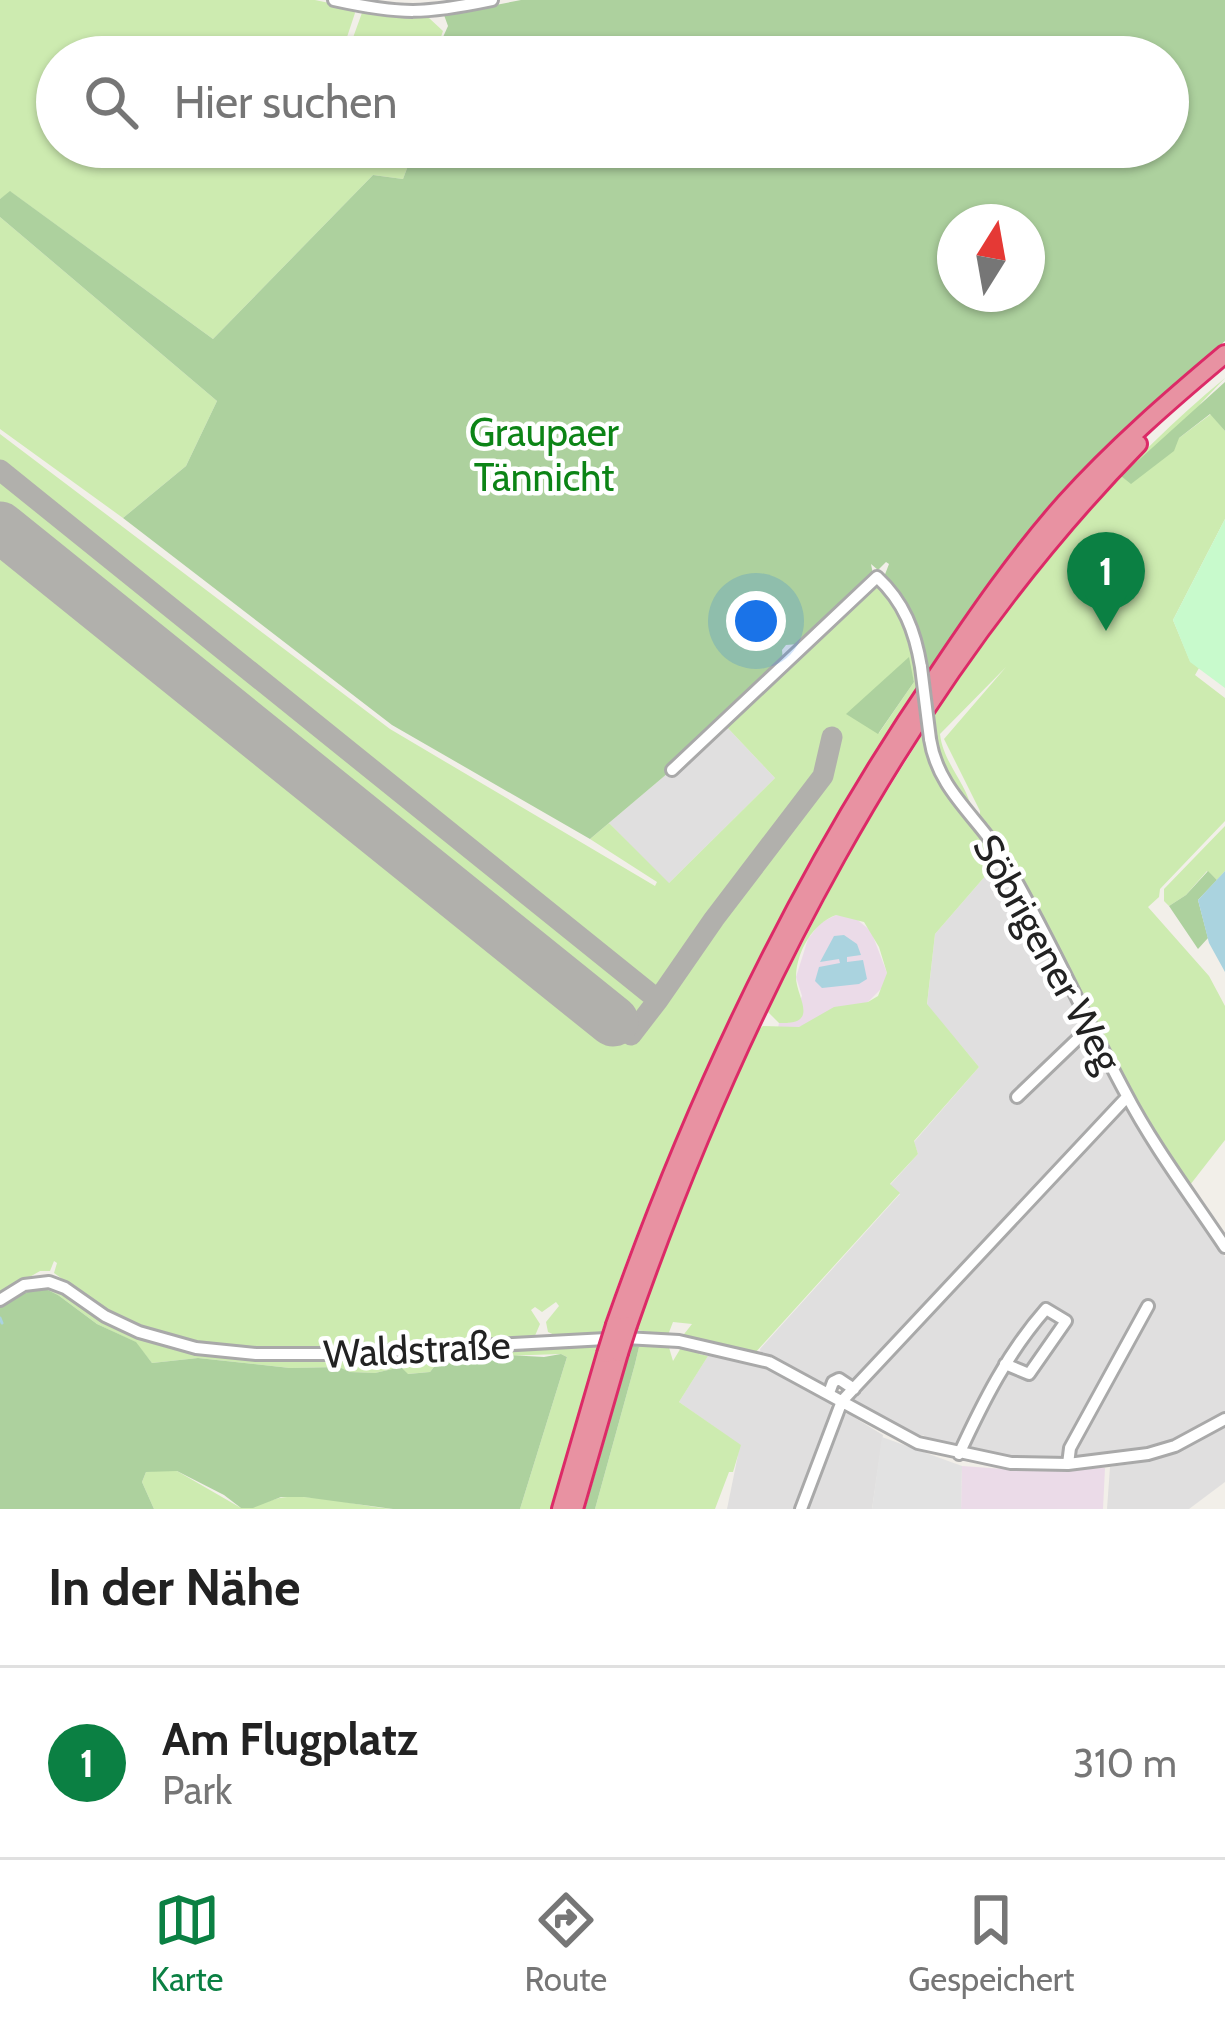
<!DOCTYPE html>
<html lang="de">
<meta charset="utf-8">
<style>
:root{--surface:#fff;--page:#f6f6f6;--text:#222;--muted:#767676;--line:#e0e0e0;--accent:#0b8043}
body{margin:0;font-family:Cabin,sans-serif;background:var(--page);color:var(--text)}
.compass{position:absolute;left:937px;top:204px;width:108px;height:108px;border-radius:50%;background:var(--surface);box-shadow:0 3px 9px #0004;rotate:11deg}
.you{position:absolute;left:756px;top:621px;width:42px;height:42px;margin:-30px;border:9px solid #fff;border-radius:50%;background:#1a73e8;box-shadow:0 0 0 18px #1a73e833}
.badge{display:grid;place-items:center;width:78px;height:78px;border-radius:50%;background:var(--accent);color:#fff;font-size:39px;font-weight:700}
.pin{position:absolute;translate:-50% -99px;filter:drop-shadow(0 3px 6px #0008)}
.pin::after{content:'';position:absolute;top:63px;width:42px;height:36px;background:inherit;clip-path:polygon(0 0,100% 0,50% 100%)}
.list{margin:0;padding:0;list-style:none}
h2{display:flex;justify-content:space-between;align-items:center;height:156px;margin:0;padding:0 48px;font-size:51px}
h2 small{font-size:39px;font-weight:400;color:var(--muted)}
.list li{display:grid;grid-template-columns:78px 1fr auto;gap:36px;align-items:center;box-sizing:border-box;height:192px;padding:0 48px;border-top:3px solid var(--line)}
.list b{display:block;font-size:45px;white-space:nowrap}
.list p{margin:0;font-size:39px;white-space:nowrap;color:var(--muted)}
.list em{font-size:39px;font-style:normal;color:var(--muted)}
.icon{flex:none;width:66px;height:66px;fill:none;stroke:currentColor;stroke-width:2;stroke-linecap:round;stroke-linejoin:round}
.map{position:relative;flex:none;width:1225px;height:1509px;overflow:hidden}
.search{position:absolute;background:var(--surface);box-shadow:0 3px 9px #0004;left:36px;right:36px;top:36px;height:132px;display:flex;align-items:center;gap:30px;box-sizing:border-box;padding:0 42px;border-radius:66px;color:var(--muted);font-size:45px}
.sheet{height:348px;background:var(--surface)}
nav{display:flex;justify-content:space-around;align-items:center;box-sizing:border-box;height:168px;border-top:3px solid var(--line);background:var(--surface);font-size:33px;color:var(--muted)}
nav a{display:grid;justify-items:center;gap:6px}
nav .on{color:var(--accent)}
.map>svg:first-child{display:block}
</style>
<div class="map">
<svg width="1225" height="1509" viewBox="0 0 1225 1509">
<rect width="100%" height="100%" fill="#f2efe9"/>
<path fill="#e0dfdf" d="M724,724L775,778L668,884L609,823L668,773L676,777L675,772Z
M1000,859L1119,1092L1112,1104L1119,1111L1128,1106L1225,1257V1482L1189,1509H1107L1110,1467L1138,1463L1134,1449L1074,1456L1068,1446L1057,1461L994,1457L930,1441L923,1435L918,1438L854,1403L855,1383L844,1376L831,1379L825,1385L761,1355L760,1349L900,1194L890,1185L918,1154L914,1142L979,1067L927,1005L935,934Z
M711,1351L752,1359L802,1383L831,1403L830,1415L841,1419L847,1413L883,1435L872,1509H727L740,1445L679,1402Z"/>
<path fill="#ebdbe8" d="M836,915L854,917L871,931L887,973L885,985L868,1002L799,1027L778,1028L779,1023H789L802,996L796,977L808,939L820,923Z
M962,1466L1034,1471L1105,1468L1103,1509H961Z"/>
<path fill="#cdebb0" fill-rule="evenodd" d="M0,0H315L353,8L355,13L341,55L314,45L308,57H57V147H407L409,163L403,179L373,175L213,339L11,192L0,199Z
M363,10L429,18L443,31L434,57H346Z
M0,217L217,401L186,466L123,518L0,429Z
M1225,378L1201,403L1179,438L1211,414L1225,431V519L1173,620L1190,661L1199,668L1195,675L1225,698V821L1160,889L1159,897L1148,907L1209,976L1225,1006V1140L1190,1185C1162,1145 1087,1043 1088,996L1076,988L1014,871L1016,867L1011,865L988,824L980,820V811L944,739L1006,667L940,734C943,763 967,783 972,811L940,766L931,719C1022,587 1101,481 1225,378Z
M0,434L390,729L655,886L657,882L590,839L609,823L669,883L775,778L724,724L872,583L883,586L910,629L919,687C793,892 676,1107 600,1336L559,1337L548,1332L546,1322L559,1306L556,1302L542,1312L535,1307L531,1310L540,1324L534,1338L370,1348L256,1350L195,1344L118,1319L54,1273L57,1263L54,1261L50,1271H40L0,1294ZM908,659L914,682L879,733L847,714Z
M922,735L928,752L1000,859L935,934L927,1004L979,1067L914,1141L918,1154L890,1184L900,1193L755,1353L681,1338L692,1324L673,1322L668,1335L637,1330L696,1166L756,1032L763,1026L799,1027L834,1007L868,1002L878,996L887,973L879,947L864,922L836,915C813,923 797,951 796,976C795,996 822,1025 779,1023L767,1011L854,844Z
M1225,826V871L1217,880L1207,871L1186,895L1169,906L1164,901V889Z
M40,1286L61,1289L142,1337L167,1345L281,1362L598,1343L553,1509H520L567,1357L561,1354L441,1358L430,1372L407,1374L401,1367L375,1373L349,1372L339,1367L290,1368L198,1358L152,1363L135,1342L97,1324L58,1295Z
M633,1341L668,1344L673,1361L682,1346L699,1349V1354L708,1356L679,1402L741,1445L733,1472H729L715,1509H595L635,1364L639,1347L632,1345Z
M162,1470L177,1471L241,1508C258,1508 270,1498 287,1497C322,1495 358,1506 393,1509H154L142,1482L146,1472Z"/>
<path fill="#add19e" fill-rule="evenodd" d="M521,0H1225V341C1166,391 1108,442 1057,500C1010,554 970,612 929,671L884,577L889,564L886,562L878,570L871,564L873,574L799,644L786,645L782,650L783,661L668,773L590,839L392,725L123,518L186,466L217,401L0,217V199L10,191L213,339L373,175L403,179L409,163L407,147H1168V57H434L448,26L444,15ZM955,222H1027V294H955Z
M1225,382V431L1210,414L1179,438L1174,451L1131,484L1121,476Z
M909,657L914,682L878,734L846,714Z
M1208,871L1217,880L1198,900L1208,938L1198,949L1169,906L1186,895Z
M40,1286L58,1295L97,1324L136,1342L152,1363L198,1358L290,1368L339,1367L350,1372L375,1373L401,1367L408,1374L430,1372L441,1358L490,1354L544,1357L561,1354L567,1357L520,1509H393L304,1497H281L253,1508H241L224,1495L177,1471L146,1472L142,1482L154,1509H0V1305Z
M632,1345L639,1347L635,1364L595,1509H585Z"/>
<path fill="#c8facc" d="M1225,519V688L1190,662L1173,620Z"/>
<path fill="#e2e2e2" d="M882,1437L962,1466L961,1509H872Z"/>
<path fill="#aad3df" d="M1225,871V972L1209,943L1198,900Z
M844,935L857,944L861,955L847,957V962L863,960L867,979L859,984L822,988L815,981L819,967L840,963L839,959L820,962L834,936Z"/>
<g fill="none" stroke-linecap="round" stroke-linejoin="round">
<path stroke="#aad3df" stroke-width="3" d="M0,1318L2,1323"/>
<path stroke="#b1b0ac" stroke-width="21" d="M0,470L658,1000L631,1035L613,1021
M658,1000L714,919L823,776L832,737"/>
<path stroke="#b1b0ac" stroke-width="51" d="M0,527L613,1021"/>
<g stroke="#a9a9a9" stroke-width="16">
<path id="minor" d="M334,0C402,15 425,14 492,0
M930,739C938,792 981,819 1006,863C1049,937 1084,1016 1125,1092C1153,1146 1191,1196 1225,1247
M672,770L877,577C904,602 915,631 921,667
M1017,1097L1091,1026
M0,1300L24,1285L49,1282L65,1288L105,1316L139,1332L196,1348L256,1354H331L625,1338L679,1341L769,1362L918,1443L1011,1463L1068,1464L1148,1454L1175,1446L1225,1419
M829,1393L833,1382L839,1379L854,1389
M959,1454C983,1402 1008,1352 1046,1309L1066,1321L1029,1374L1005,1364
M1068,1464L1070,1448L1148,1306
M801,1509L842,1401L1127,1097"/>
</g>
<g stroke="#dc2a67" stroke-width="22">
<path id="highway" d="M615,1325C695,1097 799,877 936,677C976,617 1018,556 1066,502C1115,448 1169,401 1225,354
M628,1325C737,1013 904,682 1138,444
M561,1509L606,1354
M574,1509L619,1353"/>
</g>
<use href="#minor" stroke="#fff" stroke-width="10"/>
<use href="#highway" stroke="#e892a2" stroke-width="16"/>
<g stroke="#a9a9a9" stroke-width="16" stroke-linecap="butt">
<path id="minor-bridge" d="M921,667L930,739"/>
</g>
<g stroke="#dc2a67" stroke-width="22" stroke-linecap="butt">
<path id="highway-bridge" d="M619,1353L628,1325
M606,1354L615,1325"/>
</g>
<use href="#minor-bridge" stroke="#fff" stroke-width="10"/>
<use href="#highway-bridge" stroke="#e892a2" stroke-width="16"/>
</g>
<g text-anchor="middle" stroke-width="9" stroke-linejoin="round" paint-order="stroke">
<g font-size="39" fill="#0c8416" stroke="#fff">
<text x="544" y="446">Graupaer<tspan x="544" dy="45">Tännicht</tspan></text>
</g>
<g font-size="39" fill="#222" stroke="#fff">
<text transform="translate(1048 953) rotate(61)" y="14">Söbrigener Weg</text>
<text transform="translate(417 1349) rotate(-3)" y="14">Waldstraße</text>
</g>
</g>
</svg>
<svg class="compass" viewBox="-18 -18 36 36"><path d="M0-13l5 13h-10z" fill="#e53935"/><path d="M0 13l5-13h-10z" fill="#767676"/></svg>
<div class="you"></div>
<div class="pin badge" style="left:1106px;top:631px">1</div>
<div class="search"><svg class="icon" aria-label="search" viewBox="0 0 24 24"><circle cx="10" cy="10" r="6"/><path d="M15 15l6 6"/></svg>Hier suchen</div>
</div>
<section class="sheet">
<h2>In der Nähe<small></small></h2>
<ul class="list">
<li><span class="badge">1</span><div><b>Am Flugplatz</b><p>Park</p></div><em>310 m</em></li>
</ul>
</section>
<nav>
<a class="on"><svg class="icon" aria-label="map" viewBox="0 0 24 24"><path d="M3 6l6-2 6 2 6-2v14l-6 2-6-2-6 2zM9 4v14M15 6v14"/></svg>Karte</a>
<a><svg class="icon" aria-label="directions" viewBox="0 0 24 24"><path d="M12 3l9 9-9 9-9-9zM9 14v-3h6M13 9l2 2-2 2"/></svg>Route</a>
<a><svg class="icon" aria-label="saved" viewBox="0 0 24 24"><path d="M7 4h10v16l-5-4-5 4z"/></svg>Gespeichert</a>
</nav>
